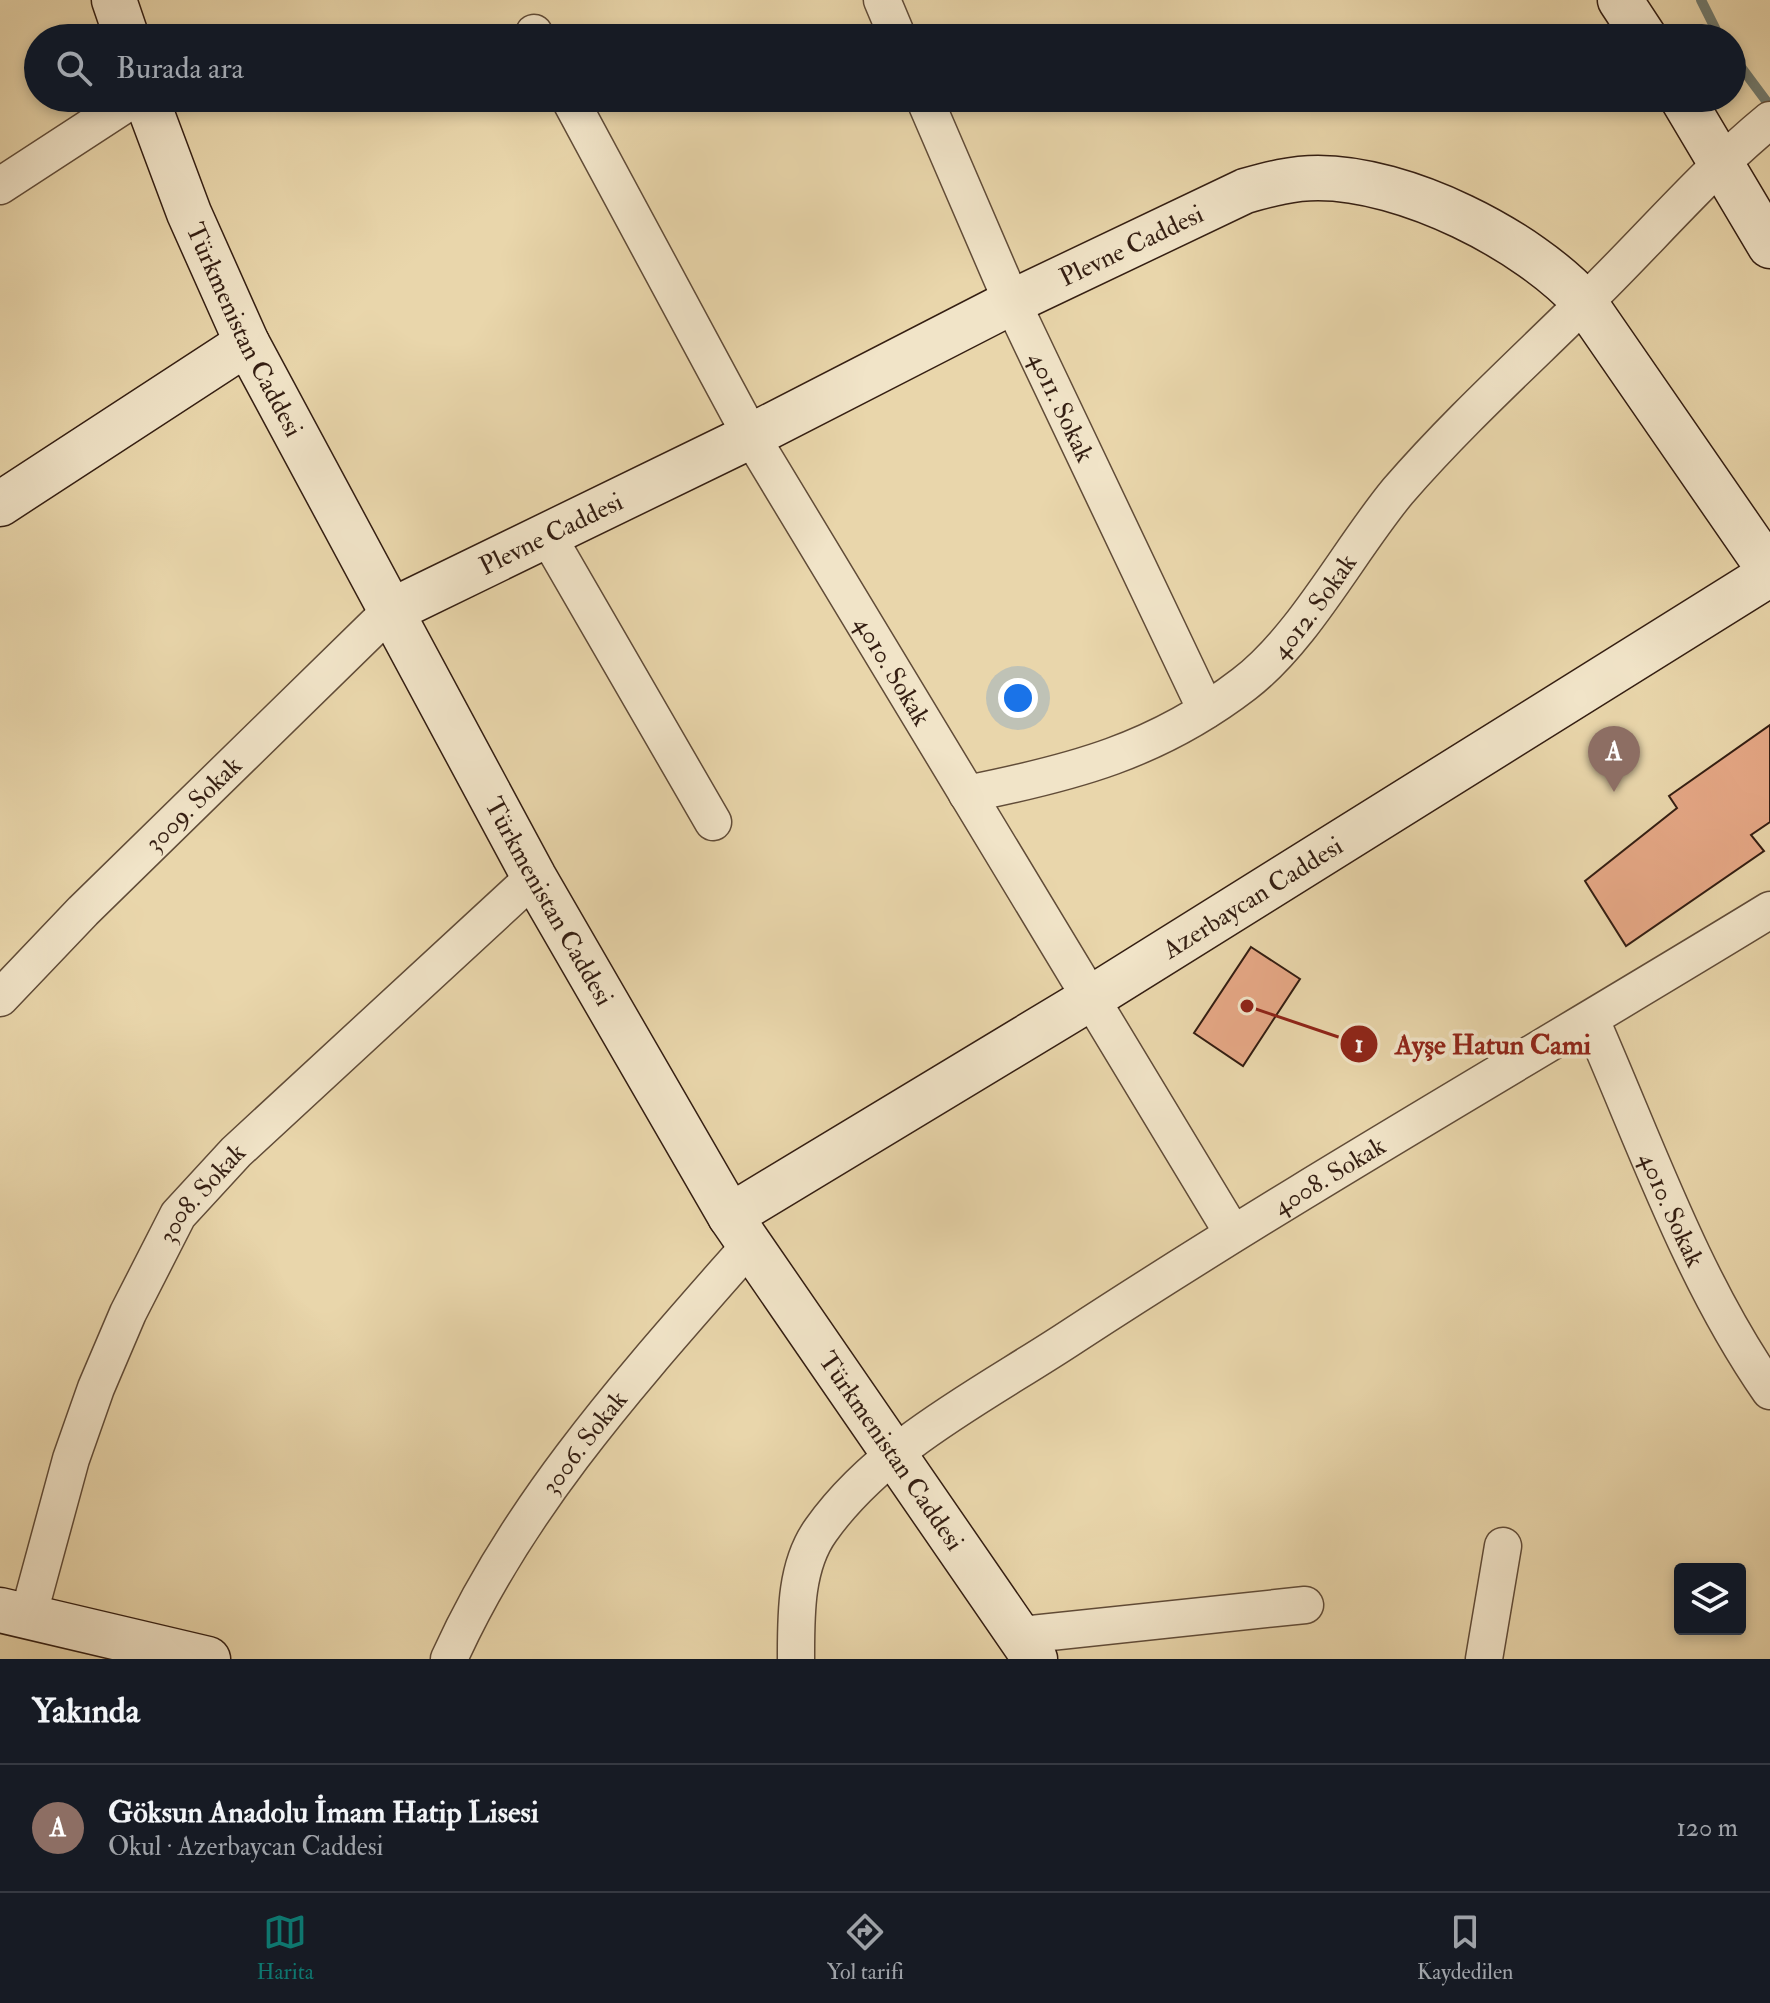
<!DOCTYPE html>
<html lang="tr">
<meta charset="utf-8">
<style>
:root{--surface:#171b24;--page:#20242c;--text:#f1f3f6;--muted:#9ea1a6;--line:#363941;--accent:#0f766e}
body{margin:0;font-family:"IM FELL Double Pica",serif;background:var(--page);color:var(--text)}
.controls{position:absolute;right:24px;bottom:24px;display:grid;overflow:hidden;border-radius:8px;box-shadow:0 4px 12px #0003}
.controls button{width:72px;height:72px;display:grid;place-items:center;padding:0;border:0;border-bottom:2px solid var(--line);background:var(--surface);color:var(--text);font:40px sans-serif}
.you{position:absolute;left:1018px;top:698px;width:28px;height:28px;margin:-20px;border:6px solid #fff;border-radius:50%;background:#1a73e8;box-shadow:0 0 0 12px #1a73e833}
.badge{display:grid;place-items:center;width:52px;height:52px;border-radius:50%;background:var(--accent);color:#fff;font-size:26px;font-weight:700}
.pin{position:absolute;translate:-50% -66px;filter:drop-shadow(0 2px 4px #0008)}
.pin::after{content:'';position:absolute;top:42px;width:28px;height:24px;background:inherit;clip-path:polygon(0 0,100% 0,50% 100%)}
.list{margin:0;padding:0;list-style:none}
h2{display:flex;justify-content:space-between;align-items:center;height:104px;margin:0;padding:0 32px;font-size:34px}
h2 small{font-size:26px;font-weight:400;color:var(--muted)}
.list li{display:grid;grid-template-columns:52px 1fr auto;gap:24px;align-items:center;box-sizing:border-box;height:128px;padding:0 32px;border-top:2px solid var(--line)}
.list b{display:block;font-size:30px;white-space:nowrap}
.list p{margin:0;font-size:26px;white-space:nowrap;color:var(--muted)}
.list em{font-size:26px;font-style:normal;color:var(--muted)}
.icon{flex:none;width:44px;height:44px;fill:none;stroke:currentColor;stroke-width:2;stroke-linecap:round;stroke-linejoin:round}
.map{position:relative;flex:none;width:1770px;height:1659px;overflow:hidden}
.search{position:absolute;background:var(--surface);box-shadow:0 4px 12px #0003;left:24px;right:24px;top:24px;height:88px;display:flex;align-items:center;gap:20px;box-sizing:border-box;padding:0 28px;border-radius:44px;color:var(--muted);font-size:30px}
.sheet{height:232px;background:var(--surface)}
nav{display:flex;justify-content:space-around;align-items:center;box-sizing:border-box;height:112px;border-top:2px solid var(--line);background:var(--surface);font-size:22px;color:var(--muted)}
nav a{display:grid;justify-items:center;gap:4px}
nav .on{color:var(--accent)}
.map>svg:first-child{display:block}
</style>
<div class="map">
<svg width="1770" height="1659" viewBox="0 0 1770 1659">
<rect width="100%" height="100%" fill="#e9d6ab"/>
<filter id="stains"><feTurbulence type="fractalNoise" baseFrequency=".0025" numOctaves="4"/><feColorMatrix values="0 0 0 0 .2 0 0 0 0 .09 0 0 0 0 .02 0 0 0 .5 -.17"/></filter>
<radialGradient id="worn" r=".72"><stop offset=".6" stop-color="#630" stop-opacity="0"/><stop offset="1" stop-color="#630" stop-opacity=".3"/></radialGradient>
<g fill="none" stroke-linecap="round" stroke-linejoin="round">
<path stroke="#707b70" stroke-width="10" d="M1701,0L1720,38
M1732,55L1770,106"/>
</g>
<path fill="#e5a785" stroke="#341e12" stroke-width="2" d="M1770,725V822L1751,835L1764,851L1626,946L1585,881L1677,808L1669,796Z
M1251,947L1300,979L1243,1066L1194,1033Z"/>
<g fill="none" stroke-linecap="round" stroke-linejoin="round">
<g stroke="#614c38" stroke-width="39">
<g id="street">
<path d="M882,0L898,38"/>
<path d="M534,33L537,38"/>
<path id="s1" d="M569,98L751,436L1232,1232"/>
<path id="s2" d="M924,98L1012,302L1206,710"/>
<path d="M0,186L135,98"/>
<path d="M547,535L713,822"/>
<path id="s3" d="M967,794C1072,773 1157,751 1244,684C1304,638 1349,550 1398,491C1456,424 1522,364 1585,302C1647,242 1703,175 1770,120"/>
<path id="s4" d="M0,998L83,911L389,612"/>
<path id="s5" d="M1591,1020C1646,1145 1692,1279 1770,1391"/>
<path id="s6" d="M28,1617L71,1459L96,1388L128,1313L178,1215L236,1152L534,877"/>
<path d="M1022,1635L1305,1605"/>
<path id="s7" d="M449,1659C520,1501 637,1374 750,1245"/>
<path id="s8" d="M796,1659C796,1616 795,1566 821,1530C882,1444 987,1393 1073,1336C1301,1187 1538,1052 1770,910"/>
<path d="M1484,1659L1503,1546"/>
</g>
</g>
<g stroke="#341e12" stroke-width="47">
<g id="secondary">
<path d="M114,0L127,38"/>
<path d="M1620,0L1645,38"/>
<path id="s9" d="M146,98L189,213L247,343L534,877L730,1216L1035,1659"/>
<path d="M1682,98L1770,246"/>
<path d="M0,504L247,343"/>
<path id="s10" d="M389,612L751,436L1012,302L1245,191C1270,184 1292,178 1318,178C1405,178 1527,239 1585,303L1770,571"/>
<path id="s11" d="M730,1216L1091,998L1770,574"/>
<path d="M0,1610L208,1659"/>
</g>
</g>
<use href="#street" stroke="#f1e4c8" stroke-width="36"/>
<use href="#secondary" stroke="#f1e4c8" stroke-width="44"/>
</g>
<g text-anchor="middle" stroke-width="8" stroke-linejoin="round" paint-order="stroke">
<g font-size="26" fill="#341e12" stroke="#f1e4c8">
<text dy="9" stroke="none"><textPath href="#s10" startOffset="828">Plevne Caddesi</textPath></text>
<text dy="9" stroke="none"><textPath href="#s9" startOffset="252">Türkmenistan Caddesi</textPath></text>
<text dy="9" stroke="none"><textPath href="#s2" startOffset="338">4011. Sokak</textPath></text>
<text dy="9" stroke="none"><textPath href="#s10" startOffset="180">Plevne Caddesi</textPath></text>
<text dy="9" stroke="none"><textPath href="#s3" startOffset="406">4012. Sokak</textPath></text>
<text dy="9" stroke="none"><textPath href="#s1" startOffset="658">4010. Sokak</textPath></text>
<text dy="9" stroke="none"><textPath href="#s4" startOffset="274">3009. Sokak</textPath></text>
<text dy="9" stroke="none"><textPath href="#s11" startOffset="612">Azerbaycan Caddesi</textPath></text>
<text dy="9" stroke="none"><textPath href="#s9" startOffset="900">Türkmenistan Caddesi</textPath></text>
<text dy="9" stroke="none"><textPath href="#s8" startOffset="756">4008. Sokak</textPath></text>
<text dy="9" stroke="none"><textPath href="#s6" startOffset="462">3008. Sokak</textPath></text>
<text dy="9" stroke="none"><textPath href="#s5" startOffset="206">4010. Sokak</textPath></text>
<text dy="9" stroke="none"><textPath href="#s7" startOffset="256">3006. Sokak</textPath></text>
<text dy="9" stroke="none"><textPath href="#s9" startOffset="1548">Türkmenistan Caddesi</textPath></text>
</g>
</g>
<path fill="none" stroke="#8f2418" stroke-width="3" d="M1247 1006L1359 1044"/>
<g fill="#8f2418" stroke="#f1e4c8" stroke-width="3">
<circle cx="1247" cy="1006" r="8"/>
<circle cx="1359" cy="1044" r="20"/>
</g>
<g font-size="24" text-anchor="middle" font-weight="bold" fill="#fff">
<text x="1359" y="1052">1</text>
</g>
<g font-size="28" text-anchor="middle" font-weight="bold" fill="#8f2418" stroke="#f1e4c8" stroke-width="8" stroke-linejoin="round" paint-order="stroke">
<text x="1493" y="1054">Ayşe Hatun Cami</text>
</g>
<rect width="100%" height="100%" filter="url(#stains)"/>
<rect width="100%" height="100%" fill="url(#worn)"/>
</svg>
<div class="controls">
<button><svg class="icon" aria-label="layers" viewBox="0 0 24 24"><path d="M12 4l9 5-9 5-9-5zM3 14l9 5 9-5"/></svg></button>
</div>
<div class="you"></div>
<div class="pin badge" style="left:1614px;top:792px;background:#8d6e63">A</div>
<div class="search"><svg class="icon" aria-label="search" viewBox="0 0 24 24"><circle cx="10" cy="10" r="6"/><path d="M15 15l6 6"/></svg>Burada ara</div>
</div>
<section class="sheet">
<h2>Yakında<small></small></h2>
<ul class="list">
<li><span class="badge" style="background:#8d6e63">A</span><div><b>Göksun Anadolu İmam Hatip Lisesi</b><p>Okul · Azerbaycan Caddesi</p></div><em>120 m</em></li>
</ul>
</section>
<nav>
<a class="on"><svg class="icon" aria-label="map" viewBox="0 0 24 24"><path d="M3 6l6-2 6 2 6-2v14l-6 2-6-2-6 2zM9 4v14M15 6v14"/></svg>Harita</a>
<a><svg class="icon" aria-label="directions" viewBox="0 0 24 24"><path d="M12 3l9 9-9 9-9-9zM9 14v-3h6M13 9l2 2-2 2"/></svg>Yol tarifi</a>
<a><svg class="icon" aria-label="saved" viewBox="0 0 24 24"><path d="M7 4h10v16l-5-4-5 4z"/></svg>Kaydedilen</a>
</nav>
